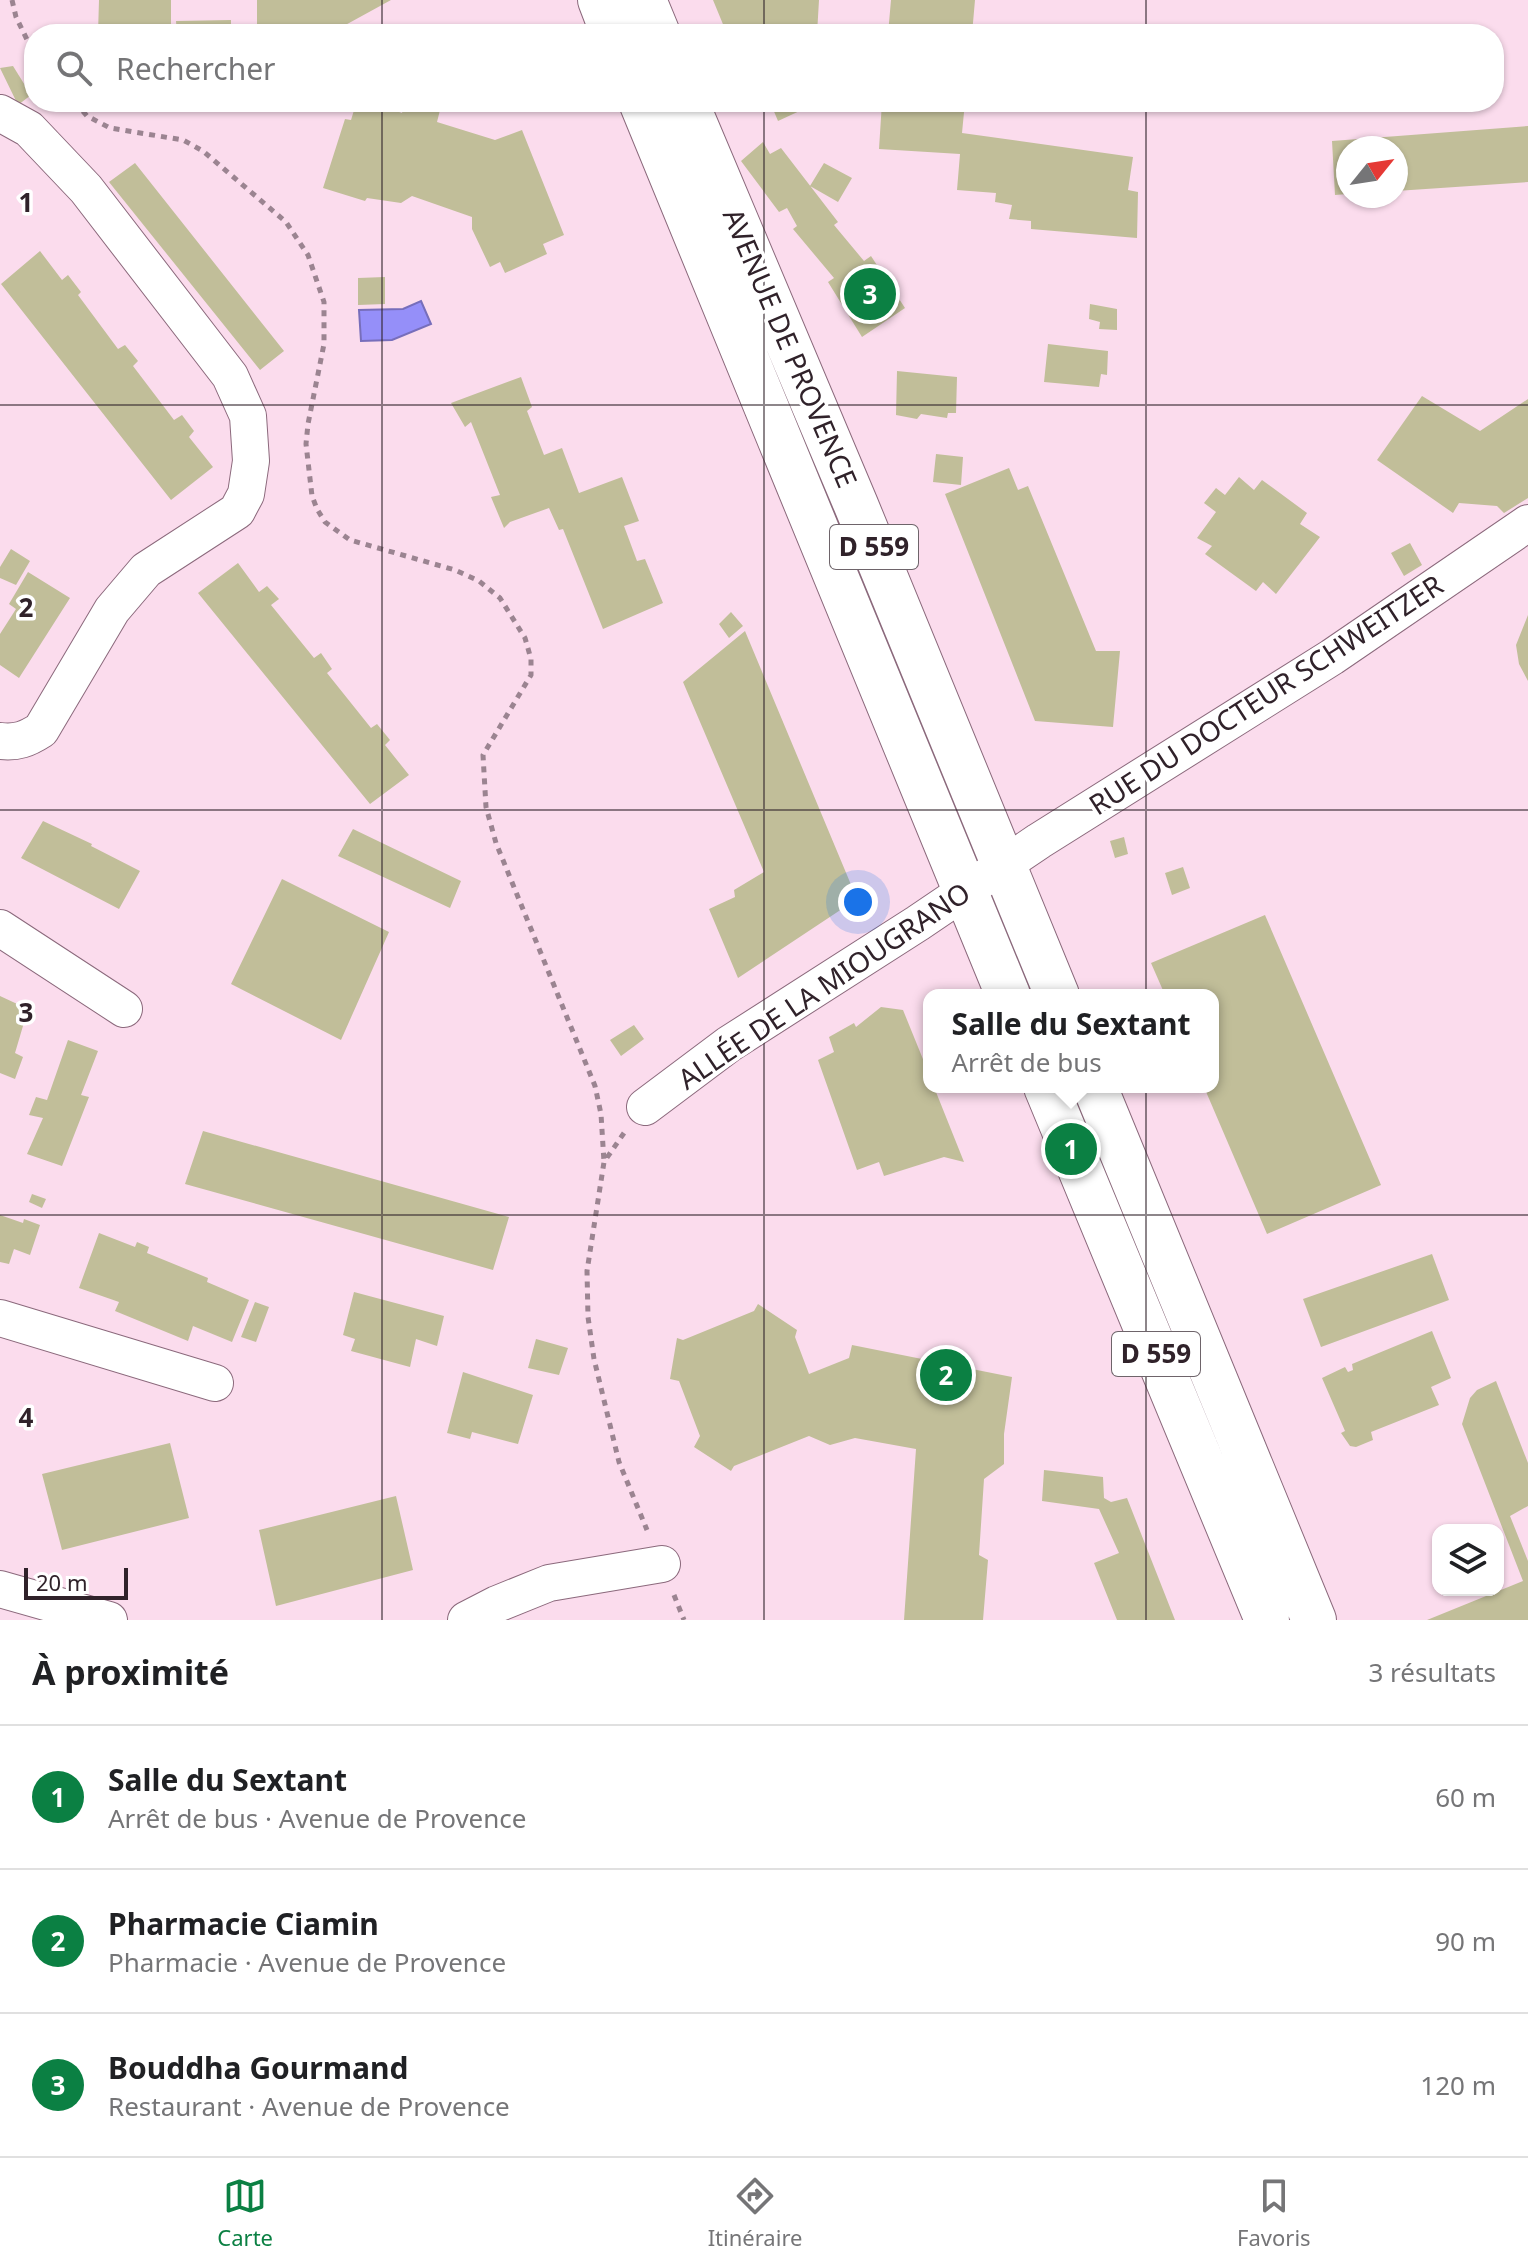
<!DOCTYPE html>
<html lang="fr">
<meta charset="utf-8">
<style>
:root{--surface:#fff;--page:#f6f6f6;--text:#202124;--muted:#757577;--line:#e0e0e0;--accent:#0b8043}
body{margin:0;font-family:"Noto Sans",sans-serif;background:var(--page);color:var(--text)}
.controls{position:absolute;right:24px;bottom:24px;display:grid;overflow:hidden;border-radius:16px;box-shadow:0 2px 6px #0004}
.controls button{width:72px;height:72px;display:grid;place-items:center;padding:0;border:0;border-bottom:2px solid var(--line);background:var(--surface);color:var(--text);font:40px sans-serif}
.compass{position:absolute;left:1336px;top:136px;width:72px;height:72px;border-radius:50%;background:var(--surface);box-shadow:0 2px 6px #0004;rotate:60deg}
.scale{position:absolute;left:24px;bottom:20px;width:104px;box-sizing:border-box;padding-left:8px;border:4px solid #30222a;border-top:0;font-size:22px;line-height:28px;white-space:nowrap;color:#30222a;-webkit-text-stroke:6px #fff;paint-order:stroke}
.you{position:absolute;left:858px;top:902px;width:28px;height:28px;margin:-20px;border:6px solid #fff;border-radius:50%;background:#1a73e8;box-shadow:0 0 0 12px #1a73e833}
.badge{display:grid;place-items:center;width:52px;height:52px;border-radius:50%;background:var(--accent);color:#fff;font-size:26px;font-weight:700}
.pin{position:absolute;translate:-50% -50%;border:4px solid #fff;box-shadow:0 2px 8px #0006}
.popup{position:absolute;left:923px;top:989px;width:296px;height:104px;box-sizing:border-box;display:grid;place-content:center;border-radius:16px;background:var(--surface);filter:drop-shadow(0 2px 6px #0005);font-size:26px;white-space:nowrap;color:var(--muted)}
.popup b{font-size:30px;color:var(--text)}
.popup::after{content:'';position:absolute;left:50%;top:100%;margin-left:-16px;border:16px solid transparent;border-top-color:var(--surface)}
.list{margin:0;padding:0;list-style:none}
h2{display:flex;justify-content:space-between;align-items:center;height:104px;margin:0;padding:0 32px;font-size:34px}
h2 small{font-size:26px;font-weight:400;color:var(--muted)}
.list li{display:grid;grid-template-columns:52px 1fr auto;gap:24px;align-items:center;box-sizing:border-box;height:144px;padding:0 32px;border-top:2px solid var(--line)}
.list b{display:block;font-size:30px;white-space:nowrap}
.list p{margin:0;font-size:26px;white-space:nowrap;color:var(--muted)}
.list em{font-size:26px;font-style:normal;color:var(--muted)}
.icon{flex:none;width:44px;height:44px;fill:none;stroke:currentColor;stroke-width:2;stroke-linecap:round;stroke-linejoin:round}
.map{position:relative;flex:none;width:1528px;height:1620px;overflow:hidden}
.search{position:absolute;background:var(--surface);box-shadow:0 2px 6px #0004;left:24px;right:24px;top:24px;height:88px;display:flex;align-items:center;gap:20px;box-sizing:border-box;padding:0 28px;border-radius:32px;color:var(--muted);font-size:30px}
.sheet{height:536px;background:var(--surface)}
nav{display:flex;justify-content:space-around;align-items:center;box-sizing:border-box;height:112px;border-top:2px solid var(--line);background:var(--surface);font-size:22px;color:var(--muted)}
nav a{display:grid;justify-items:center;gap:4px}
nav .on{color:var(--accent)}
.map>svg:first-child{display:block}
</style>
<div class="map">
<svg width="1528" height="1620" viewBox="0 0 1528 1620">
<rect width="100%" height="100%" fill="#fbdced"/>
<path fill="#958ff9" stroke="#776ebb" stroke-width="2" d="M421,301L431,324L392,340L361,341L359,310L403,309Z"/>
<path fill="#c1be99" d="M99,0H171V34H98Z
M257,0H391L329,34H257Z
M713,0H819L817,34H727Z
M891,0H975L972,34H888Z
M231,20V34H177L176,21Z
M13,66L31,95L18,105L0,68Z
M363,102H372L402,113L405,102H412L440,110L437,122L495,140L522,130L564,235L543,244L547,254L505,273L500,262L490,267L472,229V217L412,196L401,203L367,198L365,201L323,188L345,119L351,120L355,107Z
M770,102H819L778,121Z
M882,102H965L962,133L1133,157L1128,190L1138,192L1137,238L1031,229V221L1009,219L1012,205L995,202L996,193L957,190L960,154L879,149Z
M1528,126V182L1396,191V148H1348V194L1335,195L1332,141Z
M763,142L770,154L781,148L838,222L834,225L864,261L871,256L905,308L862,337L828,282L834,278L793,229L797,226L787,208L779,212L741,161Z
M135,163L284,351L260,370L109,182Z
M824,163L852,178L838,202L810,186Z
M40,251L62,280L68,275L81,292L78,295L118,349L125,345L138,361L133,366L174,420L182,415L194,431L189,437L213,467L171,500L1,284Z
M385,277V304L358,305V278Z
M1090,304L1117,309V330L1099,329L1100,322L1089,319Z
M1048,344L1108,351L1107,375L1101,374L1099,387L1044,382Z
M897,371L957,377L956,413H948L947,418L921,414L917,419L896,415Z
M521,377L532,407L527,411L544,455L562,448L579,493L622,477L639,521L624,526L637,561L645,559L663,603L603,629L563,529L559,530L549,508L510,522L504,528L491,497L500,495L471,422L465,427L451,403Z
M1422,396L1480,431L1528,399V498L1504,513L1497,506L1459,503L1453,513L1377,460Z
M936,454L963,457L961,485L933,482Z
M1009,468L1018,490L1028,486L1096,651H1120L1113,727L1035,721L945,494Z
M1239,477L1254,490L1262,480L1307,513L1300,524L1320,537L1276,594L1263,582L1256,591L1205,554L1212,546L1197,538L1216,512L1204,503L1216,488L1225,495Z
M1410,543L1422,565L1404,576L1391,553Z
M11,549L30,561L16,585L0,578V567Z
M238,563L259,592L267,586L279,599L271,605L314,658L321,653L332,669L327,673L371,728L377,724L390,740L385,745L409,775L370,804L198,593Z
M28,572L70,598L19,678L0,665V634L16,609L9,604Z
M731,612L743,626L729,638L719,624Z
M1528,615V681L1519,664L1516,645Z
M745,631L857,899L738,978L709,909L735,897L734,890L764,872L683,682Z
M43,821L92,844L91,846L140,871L119,909L21,858Z
M353,829L461,881L450,908L338,856Z
M1124,837L1128,854L1115,858L1110,841Z
M1183,867L1190,888L1172,895L1165,873Z
M282,879L389,932L341,1040L231,984Z
M1265,915L1381,1185L1267,1234L1204,1087H1213V995H1165L1151,963Z
M0,996L28,1009L15,1053L23,1057L15,1079L0,1073Z
M881,1007L903,1010L929,1074V1087H934L964,1162L944,1157L884,1176L879,1162L857,1170L818,1060L834,1052L829,1037L854,1023L856,1027Z
M634,1025L644,1039L621,1056L610,1040Z
M68,1040L98,1051L81,1095L89,1097L62,1166L27,1154L43,1118L29,1115L36,1097L47,1100Z
M203,1131L509,1217L493,1270L185,1184Z
M32,1194L46,1199L42,1208L29,1202Z
M0,1215L23,1223L24,1219L40,1225L30,1255L14,1249L9,1264L0,1262Z
M99,1233L135,1247L137,1242L149,1247L147,1253L208,1278L207,1282L249,1300L232,1342L193,1326L188,1341L115,1311L119,1302L79,1288Z
M1432,1254L1449,1300L1321,1347L1303,1299Z
M354,1292L444,1316L437,1346L416,1339L410,1367L351,1351L355,1339L343,1335Z
M255,1302L269,1307L256,1342L241,1337Z
M758,1304L797,1330L795,1337L809,1374L849,1358L852,1345L1012,1377L1004,1434V1464L984,1479L979,1555L988,1560L983,1620H904L916,1449L855,1438L830,1445L809,1436L734,1466L731,1471L694,1447L700,1436L679,1381L670,1379L677,1338L683,1340L754,1311Z
M1432,1331L1451,1378L1431,1387L1439,1405L1371,1432L1373,1440L1356,1447L1350,1446L1341,1433L1345,1431L1322,1378L1345,1367L1348,1372L1353,1370L1352,1364Z
M536,1339L568,1348L559,1375L528,1368Z
M463,1372L533,1395L518,1444L472,1432L470,1439L447,1433Z
M1496,1381L1528,1463V1506L1510,1516L1528,1561V1620H1427L1523,1581L1462,1424L1470,1398L1477,1390Z
M170,1443L189,1518L62,1550L42,1474Z
M1044,1470L1103,1477L1104,1498L1111,1502L1127,1498L1175,1620H1117L1094,1563L1119,1553L1099,1509L1042,1501Z
M396,1496L413,1570L276,1606L259,1530Z"/>
<g fill="none" stroke-linecap="round" stroke-linejoin="round">
<g stroke="#8b697c" stroke-width="38">
<path id="street" d="M0,113L29,129L86,189L230,376L248,416L251,461L246,494L237,511L146,570L112,610L41,730C27,739 17,743 0,741
M0,928L124,1009
M645,1107L729,1044L918,923L1039,841L1332,657L1528,523
M0,1318L215,1383
M0,1589L109,1620
M466,1620L497,1604L549,1583L662,1564"/>
</g>
<g stroke="#8b697c" stroke-width="46">
<path id="primary" d="M600,0L613,34
M644,0L658,34
M641,102L1008,995
M686,102L856,505L1057,995
M1046,1087L1267,1620
M1095,1087L1314,1620"/>
</g>
<path stroke="#9b8491" stroke-width="5" stroke-dasharray="6 6" stroke-linecap="butt" d="M12,0L16,17L34,54
M75,102L87,116L110,128L183,140L203,151L286,222L308,255L324,302V344L308,424L306,444L312,496L317,509L325,522L350,540L455,570L479,581L500,598L525,638L531,659V675L483,755L486,807L496,843L595,1086L601,1114L604,1162
M624,1133L604,1162L587,1271L588,1317L594,1359L619,1462L647,1530
M674,1595L684,1620"/>
<use href="#street" stroke="#fff" stroke-width="36"/>
<use href="#primary" stroke="#fff" stroke-width="44"/>
</g>
<path fill="none" stroke="#30222a" stroke-width="2" stroke-opacity="0.55" d="M382,0V34M764,0V34M1146,0V34M382,102V1620M764,102V1620M1146,102V1620M0,405H1528M0,810H1528M0,1215H1528"/>
<g text-anchor="middle" stroke-width="7" stroke-linejoin="round" paint-order="stroke">
<g fill="#fff" stroke="#6e646a" stroke-width="2">
<rect x="830" y="525" width="88" height="44" rx="6"/>
<rect x="1112" y="1332" width="88" height="44" rx="6"/>
</g>
<g font-size="26" font-weight="bold" fill="#30222a">
<text x="874" y="556">D 559</text>
<text x="1156" y="1363">D 559</text>
</g>
<g font-size="28" fill="#30222a" stroke="#fff">
<text transform="translate(790 348) rotate(67)" y="10">AVENUE DE PROVENCE</text>
<text transform="translate(1266 695) rotate(-33)" y="10">RUE DU DOCTEUR SCHWEITZER</text>
<text transform="translate(824 986) rotate(-34)" y="10">ALLÉE DE LA MIOUGRANO</text>
</g>
</g>
<g font-size="26" text-anchor="middle" font-weight="bold" fill="#30222a" stroke="#fff" stroke-width="7" stroke-linejoin="round" paint-order="stroke">
<text x="26" y="212">1</text>
<text x="26" y="617">2</text>
<text x="26" y="1022">3</text>
<text x="26" y="1427">4</text>
</g>
</svg>
<div class="controls">
<button><svg class="icon" aria-label="layers" viewBox="0 0 24 24"><path d="M12 4l9 5-9 5-9-5zM3 14l9 5 9-5"/></svg></button>
</div>
<svg class="compass" viewBox="-18 -18 36 36"><path d="M0-13l5 13h-10z" fill="#e53935"/><path d="M0 13l5-13h-10z" fill="#757577"/></svg>
<div class="scale">20 m</div>
<div class="you"></div>
<div class="pin badge" style="left:1071px;top:1149px">1</div>
<div class="popup"><b>Salle du Sextant</b>Arrêt de bus</div>
<div class="pin badge" style="left:946px;top:1375px">2</div>
<div class="pin badge" style="left:870px;top:294px">3</div>
<div class="search"><svg class="icon" aria-label="search" viewBox="0 0 24 24"><circle cx="10" cy="10" r="6"/><path d="M15 15l6 6"/></svg>Rechercher</div>
</div>
<section class="sheet">
<h2>À proximité<small>3 résultats</small></h2>
<ul class="list">
<li><span class="badge">1</span><div><b>Salle du Sextant</b><p>Arrêt de bus · Avenue de Provence</p></div><em>60 m</em></li>
<li><span class="badge">2</span><div><b>Pharmacie Ciamin</b><p>Pharmacie · Avenue de Provence</p></div><em>90 m</em></li>
<li><span class="badge">3</span><div><b>Bouddha Gourmand</b><p>Restaurant · Avenue de Provence</p></div><em>120 m</em></li>
</ul>
</section>
<nav>
<a class="on"><svg class="icon" aria-label="map" viewBox="0 0 24 24"><path d="M3 6l6-2 6 2 6-2v14l-6 2-6-2-6 2zM9 4v14M15 6v14"/></svg>Carte</a>
<a><svg class="icon" aria-label="directions" viewBox="0 0 24 24"><path d="M12 3l9 9-9 9-9-9zM9 14v-3h6M13 9l2 2-2 2"/></svg>Itinéraire</a>
<a><svg class="icon" aria-label="saved" viewBox="0 0 24 24"><path d="M7 4h10v16l-5-4-5 4z"/></svg>Favoris</a>
</nav>
